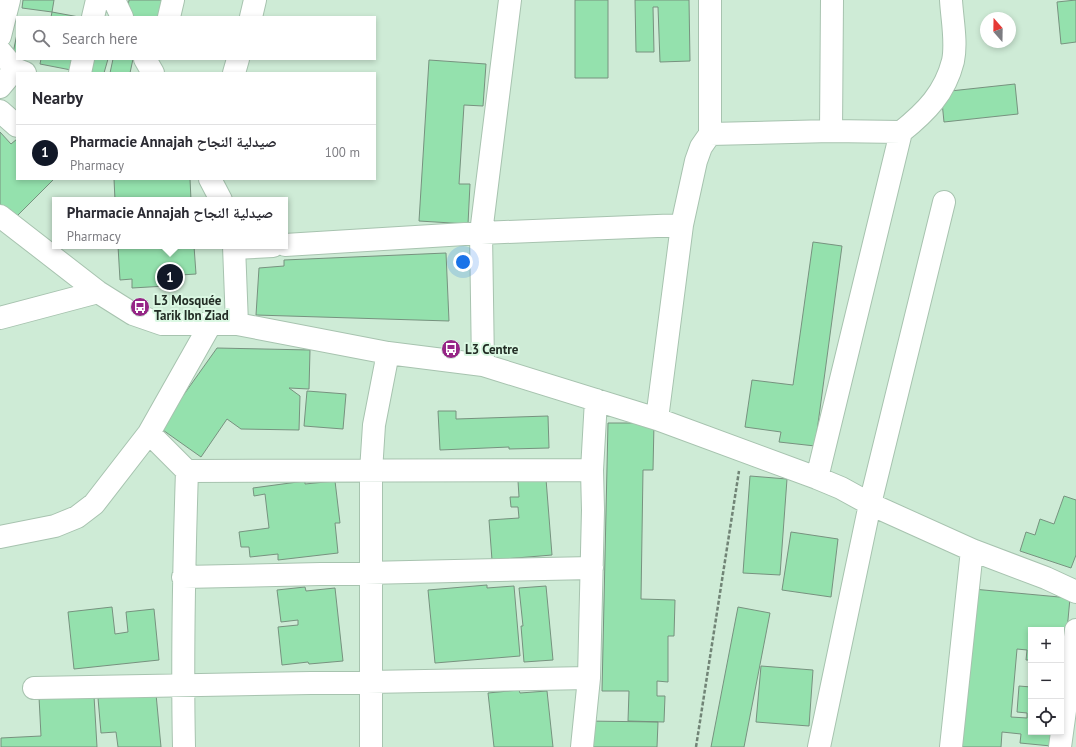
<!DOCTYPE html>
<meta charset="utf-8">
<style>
:root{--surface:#fff;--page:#f2f2f3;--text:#2b2b33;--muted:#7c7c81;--line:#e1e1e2;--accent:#111827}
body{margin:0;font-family:"PT Sans","Noto Naskh Arabic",sans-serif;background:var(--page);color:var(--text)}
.controls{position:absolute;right:12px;bottom:12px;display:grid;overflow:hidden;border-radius:0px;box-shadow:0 2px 6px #0003}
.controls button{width:36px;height:36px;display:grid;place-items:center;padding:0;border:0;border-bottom:1px solid var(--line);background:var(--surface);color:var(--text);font:20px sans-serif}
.compass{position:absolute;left:980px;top:12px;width:36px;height:36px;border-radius:50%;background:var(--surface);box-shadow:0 2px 6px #0003;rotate:340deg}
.you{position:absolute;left:463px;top:262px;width:14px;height:14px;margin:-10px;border:3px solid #fff;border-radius:50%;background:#1a73e8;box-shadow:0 0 0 6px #1a73e833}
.badge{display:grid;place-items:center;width:26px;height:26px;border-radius:50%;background:var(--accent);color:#fff;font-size:13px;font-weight:700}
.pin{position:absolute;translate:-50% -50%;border:2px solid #fff;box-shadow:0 1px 4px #0006}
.popup{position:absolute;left:52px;top:197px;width:236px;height:52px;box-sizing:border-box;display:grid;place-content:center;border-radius:0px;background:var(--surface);filter:drop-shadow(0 1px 3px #0005);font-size:13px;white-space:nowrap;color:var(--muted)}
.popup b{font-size:15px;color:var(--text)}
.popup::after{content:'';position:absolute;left:50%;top:100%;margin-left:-8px;border:8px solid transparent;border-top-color:var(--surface)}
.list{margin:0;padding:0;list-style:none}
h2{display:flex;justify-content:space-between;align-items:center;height:52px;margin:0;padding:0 16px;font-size:17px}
h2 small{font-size:13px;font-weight:400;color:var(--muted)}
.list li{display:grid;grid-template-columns:26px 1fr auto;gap:12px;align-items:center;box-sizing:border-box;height:56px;padding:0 16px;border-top:1px solid var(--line)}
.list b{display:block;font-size:15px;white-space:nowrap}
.list p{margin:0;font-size:13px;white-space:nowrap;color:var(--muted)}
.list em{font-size:13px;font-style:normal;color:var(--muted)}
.icon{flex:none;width:22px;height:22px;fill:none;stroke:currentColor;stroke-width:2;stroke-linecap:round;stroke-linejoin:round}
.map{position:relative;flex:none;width:1076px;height:747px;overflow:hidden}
.search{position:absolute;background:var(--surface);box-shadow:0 2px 6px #0003;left:16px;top:16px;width:360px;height:44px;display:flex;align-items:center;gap:10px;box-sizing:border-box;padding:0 14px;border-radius:0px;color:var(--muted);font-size:15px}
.panel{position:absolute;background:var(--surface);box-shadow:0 2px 6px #0003;left:16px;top:72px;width:360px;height:108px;border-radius:0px}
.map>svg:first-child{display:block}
</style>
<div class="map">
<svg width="1076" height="747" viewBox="0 0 1076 747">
<rect width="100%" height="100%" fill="#ceebd6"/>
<path fill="#94e1ad" stroke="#77927f" d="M23,0H54L52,12L22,8Z
M129,0H164L161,17H134L127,11Z
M575,0H608V78H575Z
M635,0H689L690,61L660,62L658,7H653L654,52H636Z
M1076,0V42L1061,44L1057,2Z
M52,12L79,17H51Z
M17,34V54L13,53Z
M41,59H73L71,70L40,64Z
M91,59H108L104,73H87Z
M113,59H133L130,73H110Z
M429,60L486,64L483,106L464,105L459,184H470L468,224L419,221Z
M1015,84L1018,114L944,122L941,92Z
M0,132L11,144L17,139V179H54L10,223L0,210Z
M114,179H190L191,200H115Z
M813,242L842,246L815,446L779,442L781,432L745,427L752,380L793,385Z
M118,246H194L196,274L165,276L166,286L132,288V279L120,280Z
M446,253L449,321L256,315L259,268L284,266V260Z
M217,348L310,350L309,389L289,388L300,396L299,430L241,429L227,419L201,457L160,428Z
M307,391L346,394L343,429L304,426Z
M438,411H456V419L548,416L549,448L509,449V447L440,450Z
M608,423H654L653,470H643L641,599L675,600L674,636H668V682L657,681V696H665L664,722L628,721L629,691H602Z
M750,476L787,479L780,575L743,573Z
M546,479L552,555L492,560L489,520L519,518L518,507H511L510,497H519L518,481Z
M305,481V484L335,481L340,523H335L338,553L278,560V554L250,557L249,547H241L239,532L269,528L265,494L254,496L253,488Z
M1064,496L1076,500V555L1071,568L1020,551L1026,532L1035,535L1040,519L1054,524Z
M791,532L838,539L831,597L782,590Z
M487,585V588L514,586L520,656L435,663L428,590Z
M546,586L553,660L524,662L521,626H523L519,588Z
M305,587L306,591L335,588L343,661L309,664L308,662L282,665L278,627L298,625V620L281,622L277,590Z
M973,589L1070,598L1064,663H1061V630H1031V660H1026L1027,650L1017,649L1011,717L1027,718V713L1017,712L1019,686L1031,687V732H1053L1051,746L1020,743L1021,734L1002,732L1001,747H958Z
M112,607L115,634L128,632L126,612L154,609L159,660L74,669L68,612Z
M738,607L770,613L744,747H711Z
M761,666L813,670L809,726L756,722Z
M519,690L520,693L547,691L553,747H494L488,693Z
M156,694L161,747H118L116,732L101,733L98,698L124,695L125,697Z
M94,696L97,747H1V738L41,736L39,697Z
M586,721L658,722L657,747H586Z"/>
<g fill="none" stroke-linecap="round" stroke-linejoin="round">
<g stroke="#a7c3af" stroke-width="24">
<path id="street" d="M114,0L122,17
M93,17L97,0
M169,17L173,0
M251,17L255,0
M0,36L9,0
M0,51L15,69L25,73
M145,59L153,73
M80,73L83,59
M234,73L238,59
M0,87L15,69
M0,111L17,126
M831,131L832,0
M710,134L831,131L901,132
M210,179L221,200
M0,216L98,292L133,314L162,324H237L388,353L483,365L657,419L817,478L841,488L870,504L972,550L1046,578L1076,592
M285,245L481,233L682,225
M234,246L237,324
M234,248L273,246
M0,318L98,292
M483,365L481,233L510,0
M657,419L682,225L696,161L701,147L710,134V0
M149,433L187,471L592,470
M817,478L901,132C926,112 945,93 953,61C957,42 952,19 951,0
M0,537L55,526L77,517L94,504L149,433L210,325
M183,577L592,568
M34,688L589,678
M184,747C182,655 184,563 187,471
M371,747V471L374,425L388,353
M582,747L589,678L593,510L592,470L596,400
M819,747L870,504L944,202
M951,747L972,550
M1060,747L1076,630"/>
</g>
<path stroke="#718476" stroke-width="2.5" stroke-dasharray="4 2" stroke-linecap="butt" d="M696,747L739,471"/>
<use href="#street" stroke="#fff" stroke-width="22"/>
</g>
<defs>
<g id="bus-disc" transform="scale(1)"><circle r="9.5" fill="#962686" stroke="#dbf8e3"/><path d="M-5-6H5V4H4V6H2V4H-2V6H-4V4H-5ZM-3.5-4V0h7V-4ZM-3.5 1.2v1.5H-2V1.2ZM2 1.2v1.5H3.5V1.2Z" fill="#fff"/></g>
</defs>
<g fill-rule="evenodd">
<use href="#bus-disc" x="140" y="307"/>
<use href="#bus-disc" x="451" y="349"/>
</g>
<g text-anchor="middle" stroke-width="4" stroke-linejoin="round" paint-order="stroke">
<g font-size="13" font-weight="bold" fill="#222d25" stroke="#dbf8e3" text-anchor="start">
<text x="154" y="305">L3 Mosquée<tspan x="154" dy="15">Tarik Ibn Ziad</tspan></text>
<text x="465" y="354">L3 Centre</text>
</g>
</g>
</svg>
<div class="controls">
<button>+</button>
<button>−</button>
<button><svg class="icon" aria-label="locate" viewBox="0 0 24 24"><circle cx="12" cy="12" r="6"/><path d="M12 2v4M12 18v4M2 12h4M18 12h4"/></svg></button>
</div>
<svg class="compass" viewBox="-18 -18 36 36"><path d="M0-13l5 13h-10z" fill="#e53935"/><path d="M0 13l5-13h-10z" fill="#7c7c81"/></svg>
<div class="you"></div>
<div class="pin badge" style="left:170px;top:277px">1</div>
<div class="popup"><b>Pharmacie Annajah صيدلية النجاح</b>Pharmacy</div>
<div class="search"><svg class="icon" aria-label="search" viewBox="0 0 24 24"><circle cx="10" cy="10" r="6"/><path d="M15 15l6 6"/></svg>Search here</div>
<section class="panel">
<h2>Nearby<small></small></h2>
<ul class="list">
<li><span class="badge">1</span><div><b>Pharmacie Annajah صيدلية النجاح</b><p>Pharmacy</p></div><em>100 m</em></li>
</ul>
</section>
</div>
